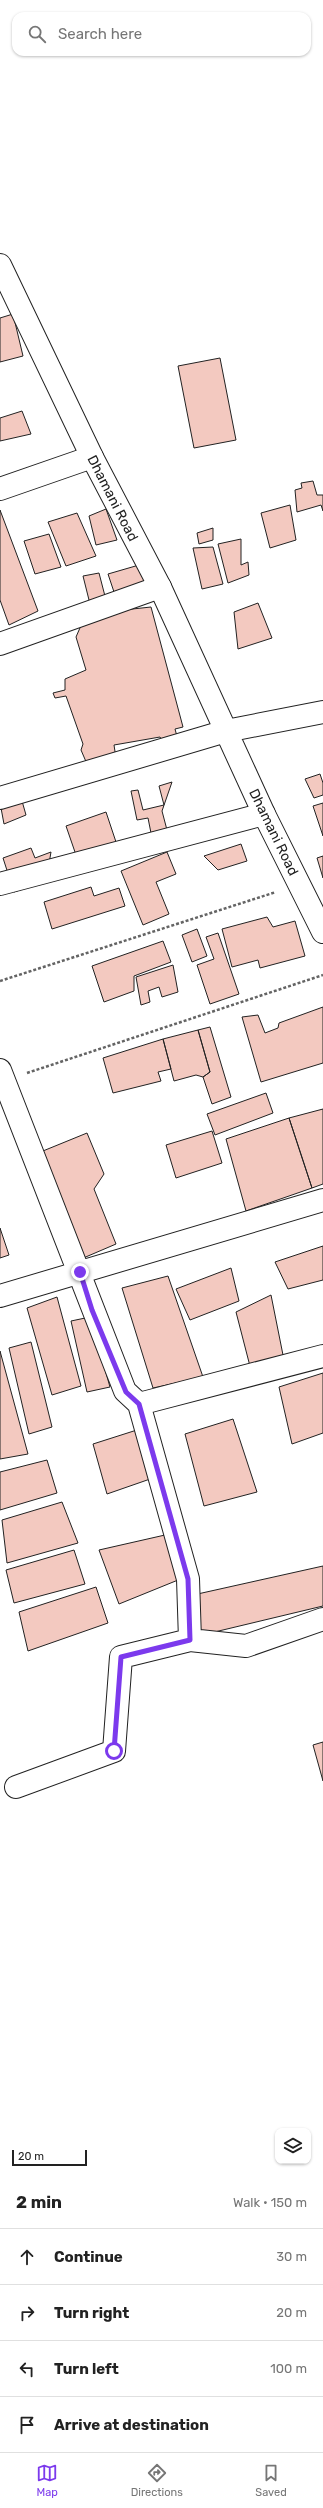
<!DOCTYPE html>
<meta charset="utf-8">
<style>
:root{--surface:#fff;--page:#f2f2f2;--text:#222;--muted:#767676;--line:#e0e0e0;--accent:#7c3aed}
body{margin:0;font-family:Rubik,sans-serif;background:var(--page);color:var(--text)}
.controls{position:absolute;right:12px;bottom:12px;display:grid;overflow:hidden;border-radius:8px;box-shadow:0 1px 3px #0004}
.controls button{width:36px;height:36px;display:grid;place-items:center;padding:0;border:0;border-bottom:1px solid var(--line);background:var(--surface);color:var(--text);font:20px sans-serif}
.scale{position:absolute;left:12px;bottom:10px;width:75px;box-sizing:border-box;padding-left:4px;border:2px solid #222;border-top:0;font-size:11px;line-height:14px;white-space:nowrap;color:#222;-webkit-text-stroke:3px #fff;paint-order:stroke}
.stop{position:absolute;width:12px;height:12px;margin:-9px;border:3px solid #7c3aed;border-radius:50%;background:#fff}
.stop.end{background:#7c3aed;border-color:#fff;box-shadow:0 1px 4px #0008}
.list{margin:0;padding:0;list-style:none}
h2{display:flex;justify-content:space-between;align-items:center;height:52px;margin:0;padding:0 16px;font-size:17px}
h2 small{font-size:13px;font-weight:400;color:var(--muted)}
.list li{display:grid;grid-template-columns:26px 1fr auto;gap:12px;align-items:center;box-sizing:border-box;height:56px;padding:0 16px;border-top:1px solid var(--line)}
.list b{display:block;font-size:15px;white-space:nowrap}
.list em{font-size:13px;font-style:normal;color:var(--muted)}
.icon{flex:none;width:22px;height:22px;fill:none;stroke:currentColor;stroke-width:2;stroke-linecap:round;stroke-linejoin:round}
.map{position:relative;flex:none;width:323px;height:2176px;overflow:hidden}
.search{position:absolute;background:var(--surface);box-shadow:0 1px 3px #0004;left:12px;right:12px;top:12px;height:44px;display:flex;align-items:center;gap:10px;box-sizing:border-box;padding:0 14px;border-radius:12px;color:var(--muted);font-size:15px}
.sheet{height:276px;background:var(--surface)}
nav{display:flex;justify-content:space-around;align-items:center;box-sizing:border-box;height:56px;border-top:1px solid var(--line);background:var(--surface);font-size:11px;color:var(--muted)}
nav a{display:grid;justify-items:center;gap:2px}
nav .on{color:var(--accent)}
.map>svg:first-child{display:block}
</style>
<div class="map">
<svg width="323" height="2176" viewBox="0 0 323 2176">
<rect width="100%" height="100%" fill="#fff"/>
<path fill="#f3c9c0" stroke="#222" d="M13,314L23,356L0,362V318Z
M220,358L236,440L194,448L178,366Z
M22,411L31,434L0,441V418Z
M313,481L317,495H323V511L321,505L297,512L295,490L302,488L301,483Z
M290,505L296,540L270,548L261,513Z
M106,509L117,540L96,545L89,516Z
M0,510L38,611L9,625L0,600Z
M77,513L96,556L66,566L48,522Z
M213,528V540L199,544L197,533Z
M49,534L61,567L35,574L24,541Z
M241,539V565L248,562L249,575L228,583L218,544Z
M213,547L223,584L202,589L193,548Z
M139,565L146,584L114,592L108,574Z
M99,573L106,600L90,604L83,576Z
M258,603L272,638L238,649L234,612Z
M151,607L183,727L175,729L178,740L164,744L160,737L114,745L116,758L87,764L81,750L83,744L66,696L55,698L53,693L65,690V679L86,670L76,637L86,614Z
M320,774L323,783V795L314,798L305,779Z
M172,782L162,811L167,830L151,833L148,818L137,820L131,791L138,790L143,810L164,805L159,786Z
M22,801L26,815L4,824L1,808Z
M323,803V836L313,806Z
M106,812L116,842L76,855L66,826Z
M241,844L247,861L218,870L204,856Z
M31,848L35,858L51,852L46,881L14,892L3,858Z
M167,852L176,874L156,882L169,914L143,925L121,871Z
M323,856V878L317,858Z
M91,887L94,896L119,888L125,906L52,929L44,902Z
M267,917L273,927L295,921L305,956L260,968L258,960L232,967L222,929Z
M197,929L207,956L192,962L182,935Z
M218,933L239,994L210,1004L197,965L214,959L206,937Z
M163,941L171,962L134,976V991L104,1002L92,966Z
M173,965L178,992L162,997L159,987L148,991L150,1002L141,1005L136,977Z
M323,1007V1063L261,1082L242,1017L258,1015L265,1033L278,1028L279,1023Z
M210,1027L231,1097L212,1104L203,1077L210,1072L198,1030Z
M198,1030L210,1072L203,1077L196,1075L174,1081L163,1039Z
M163,1039L171,1069L158,1072L161,1081L113,1093L103,1058Z
M266,1093L273,1113L215,1135L207,1114Z
M323,1109V1184L312,1188L289,1118Z
M289,1118L312,1188L246,1211L226,1139Z
M212,1131L222,1163L176,1178L166,1145Z
M87,1133L104,1174L94,1189L116,1244L81,1259L38,1153Z
M0,1228L9,1255L0,1258Z
M323,1246V1280L288,1289L275,1262Z
M231,1268L239,1301L190,1320L176,1289Z
M168,1276L203,1377L153,1388L122,1288Z
M271,1295L285,1365L252,1374L236,1312Z
M57,1297L81,1386L52,1395L27,1308Z
M90,1317L110,1387L87,1392L71,1321Z
M31,1342L52,1427L29,1434L9,1348Z
M0,1351L28,1454L0,1459Z
M323,1373V1433L292,1444L279,1387Z
M233,1419L257,1492L204,1506L185,1434Z
M140,1429L153,1478L107,1494L93,1444Z
M47,1460L57,1493L0,1510V1472Z
M62,1502L78,1543L7,1563L2,1520Z
M165,1535L183,1578L119,1604L99,1550Z
M74,1550L85,1584L14,1603L6,1570Z
M323,1566V1606L202,1635L193,1595Z
M96,1587L108,1623L28,1651L19,1612Z
M323,1742V1781L313,1745Z"/>
<g fill="none" stroke-linecap="round" stroke-linejoin="round">
<g stroke="#222" stroke-width="24">
<path id="minor" d="M0,489L92,457
M0,644L160,587
M0,798L226,731
M0,884L264,814
M0,1070L125,1391L139,1404L188,1579L190,1640
M0,1296L323,1200
M139,1404L323,1356
M16,1787L114,1751L121,1657L190,1640L246,1646L323,1619"/>
</g>
<g stroke="#222" stroke-width="24">
<path id="major" d="M0,265L92,457L160,587L264,814L323,932
M226,731L323,712"/>
</g>
<path stroke="#646464" stroke-width="2.5" stroke-dasharray="3 2" stroke-linecap="butt" d="M0,981L276,892
M27,1073L323,975"/>
<use href="#minor" stroke="#fff" stroke-width="22"/>
<use href="#major" stroke="#fff" stroke-width="22"/>
</g>
<g fill="none" stroke-linecap="round" stroke-linejoin="round">
<path stroke="#7c3aed" stroke-width="5" d="M80,1272L92,1310L126,1392L139,1404L188,1579L190,1640L121,1657L114,1751"/>
</g>
<g text-anchor="middle" stroke-width="3" stroke-linejoin="round" paint-order="stroke">
<g font-size="14" fill="#222" stroke="#fff">
<text transform="translate(113 498) rotate(63)" y="5">Dhamani Road</text>
<text transform="translate(274 832) rotate(64)" y="5">Dhamani Road</text>
</g>
</g>
</svg>
<div class="controls">
<button><svg class="icon" aria-label="layers" viewBox="0 0 24 24"><path d="M12 4l9 5-9 5-9-5zM3 14l9 5 9-5"/></svg></button>
</div>
<div class="scale">20 m</div>
<div class="stop" style="left:114px;top:1751px"></div>
<div class="stop end" style="left:80px;top:1272px"></div>
<div class="search"><svg class="icon" aria-label="search" viewBox="0 0 24 24"><circle cx="10" cy="10" r="6"/><path d="M15 15l6 6"/></svg>Search here</div>
</div>
<section class="sheet">
<h2>2 min<small>Walk · 150 m</small></h2>
<ul class="list">
<li><svg class="icon" aria-label="ahead" viewBox="0 0 24 24"><path d="M12 20V5M6 11l6-6 6 6"/></svg><div><b>Continue</b></div><em>30 m</em></li>
<li><svg class="icon" aria-label="right" viewBox="0 0 24 24"><path d="M7 20v-9h11M14 6l5 5-5 5"/></svg><div><b>Turn right</b></div><em>20 m</em></li>
<li><svg class="icon" aria-label="left" viewBox="0 0 24 24"><path d="M17 20v-9H6M10 6l-5 5 5 5"/></svg><div><b>Turn left</b></div><em>100 m</em></li>
<li><svg class="icon" aria-label="arrive" viewBox="0 0 24 24"><path d="M6 21V4h12l-3 4 3 4H6"/></svg><div><b>Arrive at destination</b></div></li>
</ul>
</section>
<nav>
<a class="on"><svg class="icon" aria-label="map" viewBox="0 0 24 24"><path d="M3 6l6-2 6 2 6-2v14l-6 2-6-2-6 2zM9 4v14M15 6v14"/></svg>Map</a>
<a><svg class="icon" aria-label="directions" viewBox="0 0 24 24"><path d="M12 3l9 9-9 9-9-9zM9 14v-3h6M13 9l2 2-2 2"/></svg>Directions</a>
<a><svg class="icon" aria-label="saved" viewBox="0 0 24 24"><path d="M7 4h10v16l-5-4-5 4z"/></svg>Saved</a>
</nav>
